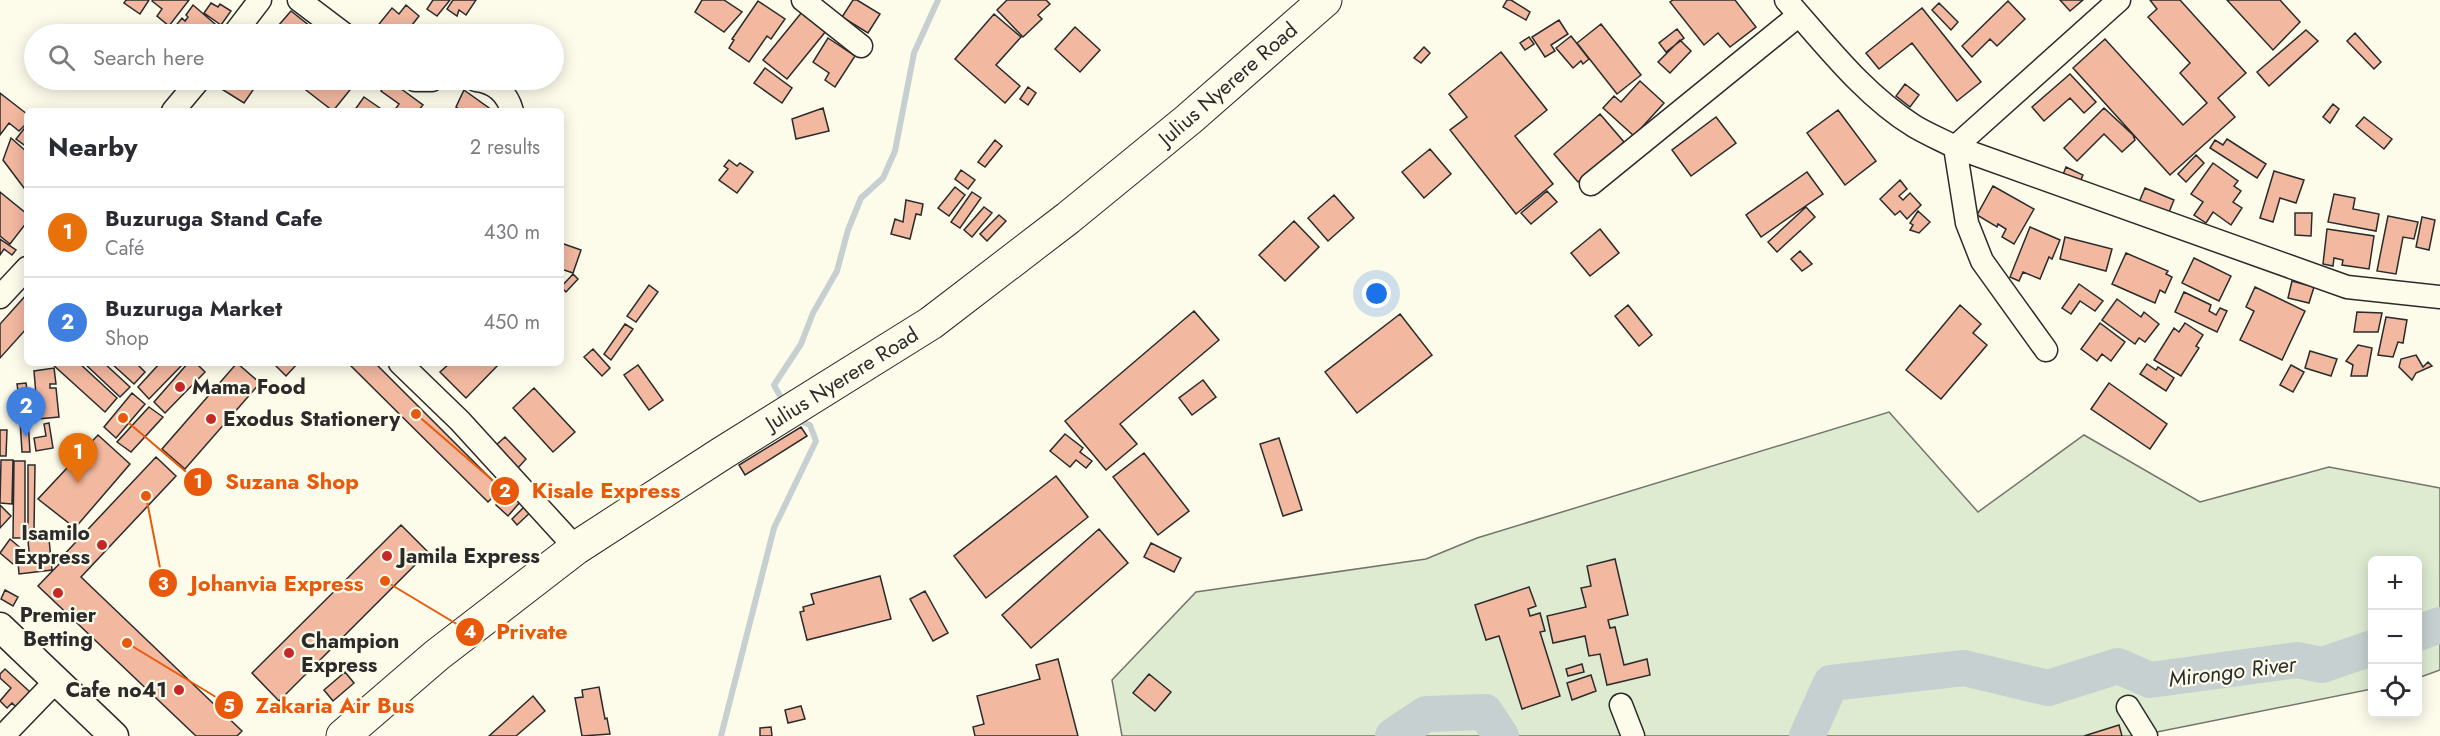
<!DOCTYPE html>
<meta charset="utf-8">
<style>
:root{--surface:#fff;--page:#f2f2f3;--text:#2b2b33;--muted:#7c7c81;--line:#e1e1e2;--accent:#c62828}
body{margin:0;font-family:Jost,sans-serif;background:var(--page);color:var(--text)}
.controls{position:absolute;right:18px;bottom:18px;display:grid;overflow:hidden;border-radius:9px;box-shadow:0 3px 15px #0003}
.controls button{width:54px;height:54px;display:grid;place-items:center;padding:0;border:0;border-bottom:2px solid var(--line);background:var(--surface);color:var(--text);font:30px sans-serif}
.you{position:absolute;left:1377px;top:294px;width:21px;height:21px;margin:-15px;border:4px solid #fff;border-radius:50%;background:#1a73e8;box-shadow:0 0 0 9px #1a73e833}
.badge{display:grid;place-items:center;width:39px;height:39px;border-radius:50%;background:var(--accent);color:#fff;font-size:20px;font-weight:700}
.pin{position:absolute;translate:-50% -50px;filter:drop-shadow(0 2px 3px #0008)}
.pin::after{content:'';position:absolute;top:32px;width:21px;height:18px;background:inherit;clip-path:polygon(0 0,100% 0,50% 100%)}
.list{margin:0;padding:0;list-style:none}
h2{display:flex;justify-content:space-between;align-items:center;height:78px;margin:0;padding:0 24px;font-size:26px}
h2 small{font-size:20px;font-weight:400;color:var(--muted)}
.list li{display:grid;grid-template-columns:39px 1fr auto;gap:18px;align-items:center;box-sizing:border-box;height:90px;padding:0 24px;border-top:2px solid var(--line)}
.list b{display:block;font-size:22px;white-space:nowrap}
.list p{margin:0;font-size:20px;white-space:nowrap;color:var(--muted)}
.list em{font-size:20px;font-style:normal;color:var(--muted)}
.icon{flex:none;width:33px;height:33px;fill:none;stroke:currentColor;stroke-width:2;stroke-linecap:round;stroke-linejoin:round}
.map{position:relative;flex:none;width:2440px;height:736px;overflow:hidden}
.search{position:absolute;background:var(--surface);box-shadow:0 3px 15px #0003;left:24px;top:24px;width:540px;height:66px;display:flex;align-items:center;gap:15px;box-sizing:border-box;padding:0 21px;border-radius:33px;color:var(--muted);font-size:22px}
.panel{position:absolute;background:var(--surface);box-shadow:0 3px 15px #0003;left:24px;top:108px;width:540px;height:258px;border-radius:9px}
.map>svg:first-child{display:block}
</style>
<div class="map">
<svg width="2440" height="736" viewBox="0 0 2440 736">
<rect width="100%" height="100%" fill="#fdfbea"/>
<path fill="#deebd1" stroke="#74746e" stroke-width="1.5" d="M1889,412L1978,512L2084,435L2200,502L2329,467L2440,488V670L2418,678V560H2372V689L2137,736H1122L1112,680L1196,592L1426,559L1477,538Z"/>
<g fill="none" stroke-linecap="round" stroke-linejoin="round">
<path stroke="#c7d0d0" stroke-width="6" d="M784,403L774,385L801,344L813,313L837,271L848,230L861,198L883,178L895,151L914,53L938,0
M721,736L774,528L816,441L810,425L797,420"/>
<path stroke="#c7d0d0" stroke-width="36" d="M2418,633L2440,625
M1393,736L1426,714L1485,712L1501,736
M1807,736L1831,683L1964,668L2048,688L2118,666L2150,680L2297,660L2322,665L2372,648"/>
</g>
<path fill="#f2b8a0" stroke="#2b2b2b" stroke-width="1.5" d="M126,0H149L140,14L124,3Z
M153,0H189L169,26L157,16L162,9L152,1Z
M433,0H450L437,16L427,9Z
M453,0H476L466,15L459,10L457,16L447,9Z
M702,0H724L742,12L724,32L695,12Z
M853,0H857L880,14L868,33L842,17Z
M1007,0H1046L1050,4L1038,15L1042,19L1023,37L997,10Z
M1507,0H1511L1530,12L1526,20L1503,7Z
M1673,0H1735L1756,27L1730,47L1718,33L1704,45L1670,2Z
M2060,0H2083L2070,11Z
M2150,0H2180L2246,73L2218,98L2235,117L2170,175L2073,68L2105,39L2183,125L2207,103L2180,73L2190,63L2148,17L2157,9Z
M2227,0H2280L2300,22L2273,50Z
M758,1L785,19L771,39L767,36L749,62L729,48L734,40L732,39Z
M2008,1L2025,19L1997,46L1990,39L1972,57L1962,46Z
M211,3L218,7L220,4L231,11L221,25L204,13Z
M1939,3L1958,22L1951,30L1932,10Z
M193,5L222,30L218,34L215,32L213,34H174L177,32L173,29L182,18L185,21L188,17L186,15Z
M406,5L419,16L405,34H371L392,8L399,14Z
M1922,8L1981,82L1957,101L1912,43L1879,69L1866,53Z
M291,11L320,34H271Z
M802,12L826,31L787,79L763,60Z
M994,14L1021,37L996,65L1020,86L1005,103L955,59Z
M1559,20L1568,34L1551,45L1555,51L1545,57L1532,37Z
M1601,24L1641,75L1617,94L1577,43Z
M1075,27L1100,50L1080,72L1055,49Z
M1677,29L1684,38L1666,52L1659,43Z
M2306,30L2318,41L2269,86L2257,72Z
M2355,33L2381,62L2374,69L2347,41Z
M1571,36L1589,59L1583,64L1581,61L1573,68L1556,48Z
M1529,37L1534,44L1525,50L1520,43Z
M828,38L855,56L835,87L825,80L829,73L813,62Z
M1680,40L1691,51L1670,73L1658,62Z
M1424,47L1430,53L1421,63L1414,58Z
M1501,52L1547,110L1515,136L1553,184L1516,214L1450,130L1467,117L1449,94Z
M765,68L792,88L782,103L754,83Z
M2070,74L2096,102L2084,113L2070,98L2044,121L2032,107Z
M226,80H260L244,103L220,88Z
M293,80H358L333,111Z
M389,80L423,105L418,111H394L399,104L381,91Z
M1640,81L1664,103L1634,136L1603,108L1614,96L1621,102Z
M1905,84L1919,95L1910,107L1896,96Z
M1028,87L1036,93L1028,105L1020,99Z
M464,90L489,108L487,111H462L456,107Z
M0,93L27,114V123L19,131L9,123L0,135Z
M364,97L384,111H354Z
M2333,104L2339,109L2330,123L2323,117Z
M823,108L829,131L796,139L792,119Z
M2104,108L2133,135L2135,140L2122,152L2104,134L2077,161L2064,148Z
M1838,110L1876,161L1845,185L1807,133Z
M1600,114L1624,142L1578,182L1554,154Z
M1716,117L1736,143L1691,176L1672,150Z
M2364,117L2392,139L2384,149L2356,126Z
M27,125V147L16,139Z
M11,138L27,152V192L3,160Z
M2227,139L2266,164L2257,178L2210,148L2215,140L2223,145Z
M995,140L1002,146L985,167L978,162Z
M1430,149L1451,174L1424,198L1402,172Z
M2196,155L2204,163L2186,182L2178,174Z
M729,160L737,166L740,163L753,172L737,193L719,180L728,169L724,166Z
M2213,163L2238,181L2234,186L2241,191L2233,202L2242,208L2231,225L2213,212L2206,223L2194,215L2203,202L2191,194Z
M2066,167L2083,175L2079,184L2062,177Z
M961,170L975,180L968,189L955,179Z
M2274,171L2304,180L2296,203L2280,198L2273,222L2260,218Z
M1807,172L1823,194L1761,237L1746,215Z
M1900,180L1907,189L1899,196L1903,200L1910,193L1921,205L1907,219L1900,211L1895,215L1880,199Z
M1993,186L2034,209L2014,244L2002,237L2006,229L1998,224L1997,227L1977,215Z
M955,187L965,195L949,216L938,208Z
M2145,188L2174,200L2169,212L2157,207L2154,214L2137,207Z
M1547,191L1557,202L1531,224L1521,213Z
M0,192L27,214L25,218L27,222L10,244L0,236Z
M972,192L981,198L960,228L951,222Z
M2334,194L2355,198L2353,209L2379,214L2376,231L2328,222Z
M1334,195L1354,218L1328,241L1308,218Z
M906,200L923,204L921,215L916,214L910,239L891,234L895,219L903,222Z
M984,207L992,213L972,237L964,230Z
M1806,207L1815,217L1777,252L1768,242Z
M1918,211L1930,222L1919,233L1910,230L1913,225L1910,223Z
M2295,213H2312L2311,236L2295,235Z
M999,215L1006,221L987,241L980,234Z
M2388,216L2418,222L2414,239L2403,237L2396,274L2377,271Z
M2422,217L2435,220L2429,250L2416,247Z
M1294,221L1319,247L1285,281L1259,255Z
M2030,227L2060,240L2052,259L2049,257L2040,279L2023,272L2019,281L2010,277Z
M1600,229L1619,253L1590,276L1571,253Z
M2327,229L2374,236L2369,269L2342,265L2343,260L2334,258L2333,266L2323,264Z
M2065,237L2112,249L2106,271L2060,259Z
M0,239L16,250L12,255L4,249L0,255Z
M561,243L581,250L573,273L561,269Z
M1800,251L1812,264L1802,271L1791,259Z
M2126,253L2168,271L2166,274L2172,277L2165,293L2160,290L2155,303L2112,284Z
M2194,258L2231,276L2219,301L2182,283Z
M573,274L578,279L566,292L561,287Z
M2292,281L2314,287L2309,303L2288,298Z
M2079,284L2103,301L2095,311L2080,301L2071,314L2062,308Z
M649,285L658,292L636,322L627,316Z
M2255,287L2305,311L2282,360L2240,340L2254,311L2246,307Z
M2184,292L2211,305L2209,311L2216,315L2220,308L2227,311L2217,332L2175,312Z
M27,294V328L0,358V324Z
M2117,299L2141,317L2144,312L2159,324L2145,342L2139,338L2135,344L2102,320Z
M1628,305L1652,335L1639,346L1615,316Z
M1960,305L1981,324L1973,333L1987,345L1941,399L1906,370Z
M1194,311L1219,340L1120,424L1137,444L1106,470L1065,421Z
M2357,312L2382,313L2378,332H2354Z
M1400,314L1432,355L1357,413L1325,372Z
M2386,317L2407,320L2403,343L2398,342L2393,357L2378,355Z
M2100,323L2125,342L2111,361L2102,354L2097,361L2081,349Z
M2185,323L2203,335L2196,346L2199,348L2181,376L2154,360L2174,328L2179,332Z
M625,324L633,329L611,360L604,354Z
M2358,345L2372,348L2367,376H2351L2353,365L2346,361Z
M593,349L610,368L602,376L584,357Z
M2310,351L2337,359L2331,376L2305,368Z
M2416,355L2423,367L2428,362L2432,366L2416,373L2412,380L2399,367L2401,359Z
M51,363H79L117,398L105,412Z
M84,363H104L130,387L120,397Z
M111,363H136L145,372L134,384Z
M160,363H184L149,399L138,387Z
M188,363H196L205,372L165,413L154,402Z
M237,363L260,383L185,469L162,449Z
M273,363H298L286,376Z
M348,363H375L501,489L488,502Z
M450,363H500L466,398L440,372Z
M2147,364L2156,370L2158,367L2174,378L2166,391L2140,374Z
M638,365L663,400L649,410L624,375Z
M2291,365L2304,372L2293,392L2280,385Z
M54,368L56,384H50V388H56L59,417L38,419L34,371Z
M1203,380L1216,397L1192,415L1179,398Z
M26,383L30,411L21,412L17,384Z
M2109,383L2167,424L2150,449L2091,409Z
M534,388L575,432L553,452L513,408Z
M132,393L145,404L116,438L104,427Z
M149,407L163,417L131,452L117,442Z
M20,420H28L30,452H22Z
M49,423L53,448L36,451L34,438L46,436L44,424Z
M801,427L807,436L745,475L739,465Z
M0,430H7L6,456H0Z
M1065,434L1083,448L1080,452L1092,461L1086,468L1076,460L1070,467L1050,451Z
M98,435L130,464L75,528L38,499Z
M505,437L526,459L517,469L495,446Z
M1279,438L1302,510L1283,516L1260,444Z
M1144,453L1189,511L1158,535L1113,477Z
M156,457L176,476L81,577L242,731L237,736H196L38,586L60,563L58,561Z
M1,460H13L12,504L0,503Z
M14,461H25V538H13Z
M28,465H35L34,530H28Z
M1056,476L1088,517L986,598L954,556Z
M509,490L521,501L508,516L496,505Z
M527,504L533,510L517,525L512,519Z
M0,505L11,516L0,528Z
M401,525L428,552L279,701L252,673Z
M1099,529L1128,563L1031,648L1002,615Z
M10,539L24,551L13,564L0,553Z
M49,539L52,570L19,574L18,562L30,561L28,541Z
M1151,543L1181,558L1174,572L1144,557Z
M1615,559L1628,615L1608,620L1610,628L1615,627L1624,665L1647,659L1650,675L1607,685L1600,654L1589,656L1585,636L1553,643L1547,616L1586,607L1581,588L1591,586L1587,566Z
M880,576L891,619L807,640L800,612L804,611L803,607L814,604L811,594Z
M1529,587L1536,606L1528,609L1530,616L1540,613L1545,631L1540,632L1560,696L1522,709L1499,636L1486,640L1475,605Z
M5,590L18,597L13,606L1,599Z
M925,591L948,633L933,641L910,599Z
M1058,659L1078,736H975L973,727L984,724L977,696L1040,679L1036,665Z
M1582,664L1584,672L1568,676L1566,669Z
M5,669L30,692L16,707L12,703L7,708L0,701L11,688L0,678V674Z
M345,672L354,683L333,701L324,690Z
M1149,674L1171,692L1155,711L1133,693Z
M1591,675L1596,691L1572,700L1567,683Z
M599,687L605,719L607,718L610,734L582,736L575,698L583,697L582,690Z
M533,696L545,711L516,736H489Z
M801,706L805,719L788,723L785,710Z
M2119,725L2122,736H2084Z
M771,727L772,736H760V728Z"/>
<g fill="none" stroke-linecap="round" stroke-linejoin="round">
<g stroke="#2b2b2b" stroke-width="25">
<path id="minor" d="M299,0L344,34
M803,0L861,46
M1786,0C1825,44 1864,95 1914,126C1927,134 1942,140 1955,147L2347,287L2440,297
M234,34L260,0
M415,80H432
M476,80C495,82 507,93 512,111
M173,111L199,80
M1591,184L1799,15
M0,297L27,268
M2046,350L1982,261L1967,223L1955,147L2119,0
M400,363L460,421L576,548
M1621,705L1633,736
M2128,707L2146,736
M3,736L57,680"/>
</g>
<g stroke="#2b2b2b" stroke-width="31">
<path id="major" d="M0,627L114,736"/>
</g>
<g stroke="#2b2b2b" stroke-width="35">
<path id="highway" d="M343,736L437,655L576,548L721,454L931,323L1068,218L1189,119L1325,0"/>
</g>
<use href="#minor" stroke="#fdfbea" stroke-width="22"/>
<use href="#major" stroke="#fdfbea" stroke-width="28"/>
<use href="#highway" stroke="#fdfbea" stroke-width="33"/>
</g>
<g fill="#c62828" stroke="#fdfbea" stroke-width="2">
<circle cx="180" cy="387" r="6"/>
<circle cx="211" cy="419" r="6"/>
<circle cx="102" cy="545" r="6"/>
<circle cx="387" cy="556" r="6"/>
<circle cx="58" cy="593" r="6"/>
<circle cx="289" cy="653" r="6"/>
<circle cx="179" cy="690" r="6"/>
</g>
<g text-anchor="middle" stroke-width="4.5" stroke-linejoin="round" paint-order="stroke">
<g font-size="21" fill="#2b2b2b" stroke="#fdfbea">
<text transform="translate(1228 84) rotate(-41)" y="7">Julius Nyerere Road</text>
<text transform="translate(842 379) rotate(-32)" y="7">Julius Nyerere Road</text>
</g>
<g font-size="21" font-weight="bold" fill="#2b2b2b" stroke="#fdfbea" text-anchor="start">
<text x="192" y="394">Mama Food</text>
<text x="223" y="426">Exodus Stationery</text>
<text x="90" y="540" text-anchor="end">Isamilo<tspan x="90" dy="24">Express</tspan></text>
<text x="399" y="563">Jamila Express</text>
<text x="58" y="622" text-anchor="middle">Premier<tspan x="58" dy="24">Betting</tspan></text>
<text x="301" y="648">Champion<tspan x="301" dy="24">Express</tspan></text>
<text x="167" y="697" text-anchor="end">Cafe no41</text>
</g>
<g font-size="22" font-style="italic" fill="#2b2b2b" stroke="#fdfbea">
<text transform="translate(2232 671) rotate(-7)" y="8">Mirongo River</text>
</g>
</g>
<path fill="none" stroke="#e8590c" stroke-width="2" d="M123 418L198 482M416 414L505 491M146 496L163 583M385 581L470 632M127 643L229 705"/>
<g fill="#e8590c" stroke="#fdfbea" stroke-width="2">
<circle cx="123" cy="418" r="6"/>
<circle cx="416" cy="414" r="6"/>
<circle cx="146" cy="496" r="6"/>
<circle cx="385" cy="581" r="6"/>
<circle cx="127" cy="643" r="6"/>
<circle cx="198" cy="482" r="15"/>
<circle cx="505" cy="491" r="15"/>
<circle cx="163" cy="583" r="15"/>
<circle cx="470" cy="632" r="15"/>
<circle cx="229" cy="705" r="15"/>
</g>
<g font-size="18" text-anchor="middle" font-weight="bold" fill="#fff">
<text x="198" y="488">1</text>
<text x="505" y="497">2</text>
<text x="163" y="590">3</text>
<text x="470" y="638">4</text>
<text x="229" y="712">5</text>
</g>
<g font-size="22" text-anchor="middle" font-weight="bold" fill="#e8590c" stroke="#fdfbea" stroke-width="4.5" stroke-linejoin="round" paint-order="stroke">
<text x="292" y="489">Suzana Shop</text>
<text x="606" y="498">Kisale Express</text>
<text x="277" y="591">Johanvia Express</text>
<text x="532" y="639">Private</text>
<text x="335" y="713">Zakaria Air Bus</text>
</g>
</svg>
<div class="controls">
<button>+</button>
<button>−</button>
<button><svg class="icon" aria-label="locate" viewBox="0 0 24 24"><circle cx="12" cy="12" r="6"/><path d="M12 2v4M12 18v4M2 12h4M18 12h4"/></svg></button>
</div>
<div class="you"></div>
<div class="pin badge" style="left:78px;top:483px;background:#e8710a">1</div>
<div class="pin badge" style="left:26px;top:437px;background:#3f7fe0">2</div>
<div class="search"><svg class="icon" aria-label="search" viewBox="0 0 24 24"><circle cx="10" cy="10" r="6"/><path d="M15 15l6 6"/></svg>Search here</div>
<section class="panel">
<h2>Nearby<small>2 results</small></h2>
<ul class="list">
<li><span class="badge" style="background:#e8710a">1</span><div><b>Buzuruga Stand Cafe</b><p>Café</p></div><em>430 m</em></li>
<li><span class="badge" style="background:#3f7fe0">2</span><div><b>Buzuruga Market</b><p>Shop</p></div><em>450 m</em></li>
</ul>
</section>
</div>
